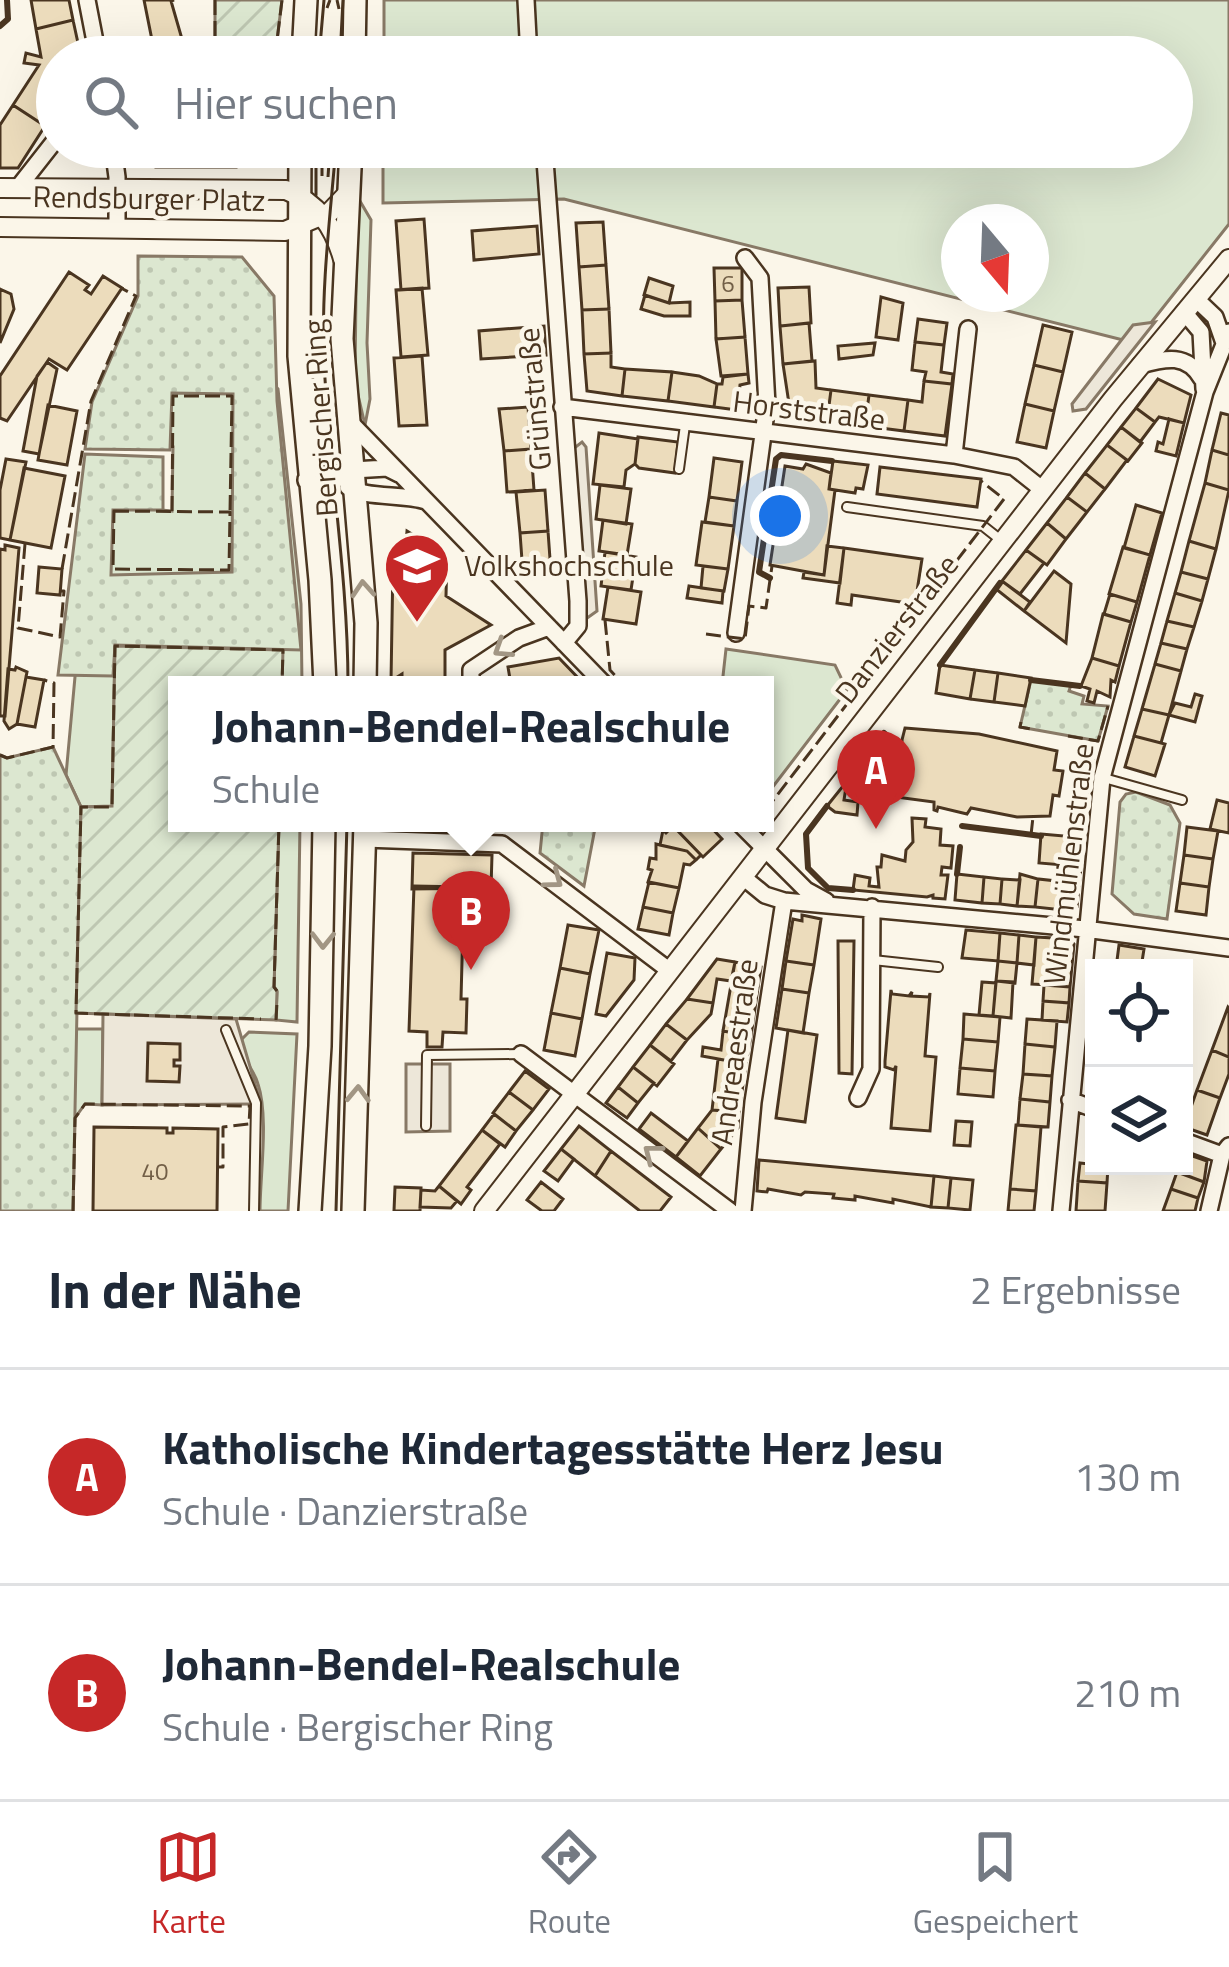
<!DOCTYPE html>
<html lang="de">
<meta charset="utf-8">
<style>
:root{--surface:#fff;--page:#f2f2f3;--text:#1f2937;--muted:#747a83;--line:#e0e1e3;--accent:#c62828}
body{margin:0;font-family:"Titillium Web",sans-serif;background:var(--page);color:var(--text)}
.controls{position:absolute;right:36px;bottom:36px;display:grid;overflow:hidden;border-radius:0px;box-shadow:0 12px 48px #0002}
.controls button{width:108px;height:108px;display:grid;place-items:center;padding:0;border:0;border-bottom:3px solid var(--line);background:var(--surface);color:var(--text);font:60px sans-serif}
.compass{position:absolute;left:941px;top:204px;width:108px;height:108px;border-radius:50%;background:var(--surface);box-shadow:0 12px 48px #0002;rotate:161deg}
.you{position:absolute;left:780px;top:516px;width:42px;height:42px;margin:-30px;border:9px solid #fff;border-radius:50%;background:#1a73e8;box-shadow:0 0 0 18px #1a73e833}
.badge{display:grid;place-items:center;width:78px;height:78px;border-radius:50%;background:var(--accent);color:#fff;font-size:39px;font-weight:700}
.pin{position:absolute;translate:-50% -99px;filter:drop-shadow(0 3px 6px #0008)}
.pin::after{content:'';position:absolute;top:63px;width:42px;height:36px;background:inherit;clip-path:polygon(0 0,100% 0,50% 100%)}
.popup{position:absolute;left:168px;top:676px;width:606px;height:156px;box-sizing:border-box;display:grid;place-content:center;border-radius:0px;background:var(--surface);filter:drop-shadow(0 3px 9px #0005);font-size:39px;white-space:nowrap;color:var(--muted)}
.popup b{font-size:45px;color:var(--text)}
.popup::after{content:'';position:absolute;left:50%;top:100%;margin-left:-24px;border:24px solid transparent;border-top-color:var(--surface)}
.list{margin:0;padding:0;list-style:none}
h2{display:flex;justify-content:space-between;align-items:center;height:156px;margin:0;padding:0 48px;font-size:51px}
h2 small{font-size:39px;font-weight:400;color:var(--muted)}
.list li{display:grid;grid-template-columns:78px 1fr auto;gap:36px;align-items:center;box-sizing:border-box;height:216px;padding:0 48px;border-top:3px solid var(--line)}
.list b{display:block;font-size:45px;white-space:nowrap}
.list p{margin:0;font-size:39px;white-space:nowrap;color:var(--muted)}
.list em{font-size:39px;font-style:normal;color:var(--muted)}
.icon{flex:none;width:66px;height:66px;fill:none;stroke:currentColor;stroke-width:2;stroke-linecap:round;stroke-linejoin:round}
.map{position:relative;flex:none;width:1229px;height:1211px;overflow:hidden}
.search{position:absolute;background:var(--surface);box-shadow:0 12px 48px #0002;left:36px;right:36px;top:36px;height:132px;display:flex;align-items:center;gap:30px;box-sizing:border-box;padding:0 42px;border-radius:66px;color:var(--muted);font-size:45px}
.sheet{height:588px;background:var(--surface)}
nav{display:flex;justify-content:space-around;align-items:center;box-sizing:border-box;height:168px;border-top:3px solid var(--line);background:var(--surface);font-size:33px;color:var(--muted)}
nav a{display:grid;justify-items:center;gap:6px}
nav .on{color:var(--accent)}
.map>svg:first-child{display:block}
</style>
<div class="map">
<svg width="1229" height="1211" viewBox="0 0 1229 1211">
<defs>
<pattern id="park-dots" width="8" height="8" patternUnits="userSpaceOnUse" patternTransform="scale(3)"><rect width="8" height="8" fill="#dce7d0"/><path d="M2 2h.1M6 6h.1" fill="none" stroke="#bec7b2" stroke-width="1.8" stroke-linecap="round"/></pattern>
<pattern id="garden-furrows" width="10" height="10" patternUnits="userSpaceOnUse" patternTransform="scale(3)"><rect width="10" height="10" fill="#dce7d0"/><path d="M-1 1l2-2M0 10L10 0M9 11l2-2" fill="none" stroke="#bec7b2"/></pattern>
</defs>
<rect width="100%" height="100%" fill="#fbf6e9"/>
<path fill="#dce7d0" stroke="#887966" stroke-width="3" fill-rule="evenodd" d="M384,0H1229V224L1135,343L564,199L383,203V147H1172V57H384ZM959,222H1031V294H959Z
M357,196L371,220L367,343L370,399L365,425L355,382Z
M122,374L272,383L278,389L301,604L302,685H282V650L115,647L112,807H81L66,775L77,655L108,459H161V510L172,511L173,447L110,446Z
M726,649L835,665L847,690L765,797V685H722Z
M279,823H300L297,1022L276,1020L277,992L274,987Z
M61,1029H103L102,1105L85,1104L75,1118L73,1211H59Z
M249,1032L297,1034L288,1211H260C260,1175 269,1117 258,1084C253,1066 240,1060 241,1040Z"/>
<path fill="url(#park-dots)" stroke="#887966" stroke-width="3" d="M138,256L242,257L274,296L277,401L301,650L115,645L113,676L58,675L85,454L163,457V510H113L111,575L232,572L233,394L172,393L170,450L85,449L92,402L138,296Z
M1031,680L1071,685L1069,691L1084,696L1082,704L1108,706L1098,741L1020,727Z
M53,747L81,807L73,1211H0V755L7,758Z
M1136,792L1170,805L1180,823L1167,919L1134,914L1112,894L1120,802L1126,794Z
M543,823H596L584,886L540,853Z"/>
<path fill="url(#garden-furrows)" stroke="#887966" stroke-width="3" d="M215,0H282L275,57H215Z
M115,646L283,650L282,685H177V823H279L274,987L277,991L276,1020L76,1013L81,807L112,806Z"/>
<path fill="#ede7d9" stroke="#887966" stroke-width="3" d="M1155,322L1086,409L1073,411L1072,404L1133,325Z
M582,442L586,447L597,611L583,621L573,449Z
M103,1014L236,1019L261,1104L102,1105Z
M406,1064H450V1131L406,1132Z"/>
<path fill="#ecdcbc" stroke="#4a3520" stroke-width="3" d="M31,0H69L73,20L36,29Z
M144,0H174L171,1L182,39L172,41L174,52L155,55Z
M73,20L81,57H57V109L45,126L13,105L39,65L24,63L26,53L41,57L36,29Z
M13,105L45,126L18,168H0V125Z
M156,147H236V167H156Z
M424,219L429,288L401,290L396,221Z
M603,222L606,265L579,267L576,223Z
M537,226L539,254L474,260L472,231Z
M606,265L609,309L582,310L579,267Z
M714,268H742V300L715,301Z
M69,272L89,285L85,290L91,294L103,276L122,288L67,370L49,359L7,421L0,418V376Z
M649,278L673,286L669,303L644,295Z
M809,287L811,323L780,326L778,288Z
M422,288L428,355L401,357L396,290Z
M0,289L11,294L14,309L0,343Z
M645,295L669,303L690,302V316H664L641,309Z
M881,297L903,303L898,340L876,337Z
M742,300L745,337L716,339L715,301Z
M609,309L611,353L584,354L582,310Z
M918,319L947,323L944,345L915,342Z
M809,323L812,361L783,364L780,326Z
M1043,325L1072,332L1063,372L1034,365Z
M544,326L546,355L481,359L479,331Z
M745,337L748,374L721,376L716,339Z
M915,342L944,345L941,372L953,374L952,384L924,381L926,372L912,370Z
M875,343L873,355L839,359L838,346Z
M611,353V367L625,369L622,396L587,391L584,354Z
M422,356L427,425L399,426L394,358Z
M815,361L816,388L831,390L827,421L791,417L783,364Z
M47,362L57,369L39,454L23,451L37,376Z
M1034,365L1063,372L1054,411L1025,404Z
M625,369L672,372L668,401L622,396Z
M672,372L699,376L717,384L714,407L668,401Z
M748,374L749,383L740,385L737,410L714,407L717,384H722L723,377Z
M1158,379L1191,395L1184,423L1159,417L1155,422L1136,408Z
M924,381L952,384L945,436L904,431L908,400L922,402Z
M831,390L869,395L865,426L827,421Z
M869,395L908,400L904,431L865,426Z
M1025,404L1054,411L1046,448L1017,442Z
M48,405L77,411L67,465L38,460Z
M528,407L531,449L504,451L499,409Z
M1136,408L1155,422L1140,442L1121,427Z
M1221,413L1229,415V455L1212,450Z
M1169,419L1184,423L1176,456L1156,451L1158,442L1163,444Z
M1121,427L1142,443L1128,461L1107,445Z
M599,433L638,439L635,464L626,470L624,487L593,484Z
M638,437L678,442L675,473L639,468L635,464Z
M1107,445L1127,460L1105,489L1085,473Z
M531,449L534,490L507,492L504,451Z
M1212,450L1229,455V490L1205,483Z
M714,458L742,462L737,501L709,497Z
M6,459L26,462L10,540L0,538V490Z
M833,461L868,465L863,489L856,488L855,493L829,489Z
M806,464L831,473L829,489L835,490L824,575L770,565L785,466L803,469Z
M880,467L981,479L977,507L877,494Z
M24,468L65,476L51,548L10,540Z
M1085,473L1105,489L1087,512L1067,497Z
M1205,483L1229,490L1216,549L1189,541Z
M600,485L631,489L626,524L596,519Z
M545,490L548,531L520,533L516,492Z
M709,497L737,501L734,526L705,522Z
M1067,497L1087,512L1066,539L1047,523Z
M1136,505L1162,513L1150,555L1124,548Z
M603,520L632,524L627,555L599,551Z
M702,522L734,526L728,569L696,565Z
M1047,523L1066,539L1047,565L1026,550Z
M407,531L447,556L446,596L491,625L445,650V685H402V674L391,681L393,562L404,570Z
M548,531L551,573L523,574L520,533Z
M1189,541L1216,549L1208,579L1181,572Z
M5,545L19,548L5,716H0V549L5,550Z
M827,546L844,548L840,583L803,578L804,572L824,575Z
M1123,547L1150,555L1137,602L1109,594Z
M844,548L922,559L915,604L852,595L851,605L837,603Z
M1026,550L1044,563L1020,594L1002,581Z
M605,552L636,557L631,590L601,586Z
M703,566L728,569L724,591L701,588Z
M39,567L62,569L60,595L37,593Z
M1054,571L1071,584L1066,643L1024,611Z
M1181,572L1208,579L1202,601L1175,593Z
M1002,581L1030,602L1024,611L996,589Z
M689,586L723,591L722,603L687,598Z
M608,587L641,592L636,624L603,619Z
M1175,593L1202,601L1194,627L1167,621Z
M1110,594L1137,602L1131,622L1104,614Z
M1103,614L1131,622L1119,666L1092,658Z
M1167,621L1194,627L1187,649L1161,643Z
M1161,643L1187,649L1181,671L1155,664Z
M559,658L583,683L581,685H511L508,667Z
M1092,658L1119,666L1115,682L1111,680L1110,697L1097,691L1094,703L1087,701L1090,689L1081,686Z
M1155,664L1181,671L1169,715L1142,709Z
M940,665L975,670L970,699L936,693Z
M16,667L27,672L17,724L9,729L4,721L8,669L15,670Z
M975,670L998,673L994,702L970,699Z
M998,673L1031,678L1025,706L994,702Z
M26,677L44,680L35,727L17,724Z
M1195,694L1202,696L1195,722L1169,715L1175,703L1191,707Z
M1142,709L1169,715L1161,743L1134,736Z
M905,728L979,734L1057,751L1054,770L1063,771L1059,796L1053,795L1050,816L1017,817L971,808L967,814L938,807L937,811L934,810V802L896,797L900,778L895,768Z
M1134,736L1165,744L1155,776L1125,767Z
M847,781L844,800L858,802L857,815L835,812L827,806Z
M1217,800L1229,803V833L1210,829Z
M912,818L926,819L925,827L941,829L940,845L953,846L951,868L942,867L941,875H948L945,899L933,898V895L927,897L853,890L855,875L870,878L869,886L879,887L877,867H881L882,855L905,861L906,850L913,842Z
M660,823H707L722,839L703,857L673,826L666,833L658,825Z
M673,826L701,855L696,860L687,851L660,845L663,830L666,833Z
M1187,827L1218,831L1213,859L1184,855Z
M1041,834L1076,837L1074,866L1039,863Z
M656,844L687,851L696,860L690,865L684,864L679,888L648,882L652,870L648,869L650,858L656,859Z
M413,853L492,855L491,888L412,889Z
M1184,855L1213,859L1209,887L1180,883Z
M1058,865L1081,867L1077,907L1072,911L1035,907L1038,879L1057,881Z
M957,874L984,877L982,903L955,900Z
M1020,874L1038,879L1035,907L1017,906Z
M984,877L1002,879L1000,904L982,903Z
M1002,879L1020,880L1017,906L1000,904Z
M649,882L679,888L673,913L643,907Z
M1180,883L1209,887L1206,915L1176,911Z
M414,886L464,887L461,999H467L466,1033L443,1032L442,1047H427V1032L409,1031Z
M643,907L673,913L669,935L638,929Z
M802,915L821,919L814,965L786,961L793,919L802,921Z
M568,925L599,930L590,974L560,968Z
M966,930L1000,933L998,961L962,958Z
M1000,933L1019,935L1017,963L998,961Z
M1019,935L1036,937L1034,965L1017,963Z
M1036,937L1053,938L1049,985L1032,984Z
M1053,938L1070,940L1074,944L1070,987L1057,986L1060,965L1051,964Z
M838,941H854L852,1074L839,1073Z
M1119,945L1144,949L1141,968H1116Z
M607,953L635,958L634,980L606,1016L596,1014Z
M717,959L735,962L731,981L717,979L713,1003L687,999Z
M786,961L814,965L809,993L782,989Z
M998,961L1017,963L1015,983L996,981Z
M735,962L761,967L751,1036L723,1031Z
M560,968L590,974L582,1019L551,1013Z
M996,981L1013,982L1011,1018L993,1016Z
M982,982L996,983L993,1016L979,1015Z
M1044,985L1070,987L1069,1003L1043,1001Z
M782,989L809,993L803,1033L776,1028Z
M891,990L892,994L909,996L912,992L911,996L929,997L930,993L925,1056L936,1057L930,1131L891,1128L896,1066L894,1070L885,1067V1061Z
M687,999L713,1003L711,1014L687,1040L666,1024Z
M1043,1001L1069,1003L1067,1022L1042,1020Z
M1228,1007L1229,1008V1057L1212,1050Z
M551,1013L582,1019L575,1056L544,1050Z
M964,1014L1000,1017L998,1042L963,1039Z
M1027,1019L1057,1021L1055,1047L1025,1044Z
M666,1024L687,1040L671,1061L650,1045Z
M788,1030L817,1035L805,1122L776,1118Z
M723,1031L751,1036L746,1064L702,1056L703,1047L721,1050Z
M963,1039L998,1042L995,1071L960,1068Z
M148,1043L180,1044V1060H174V1066H180L179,1082L147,1081Z
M1025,1044L1055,1047L1052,1076L1023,1074Z
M650,1045L674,1064L657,1086L633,1067Z
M1212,1050L1229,1057V1074L1220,1098L1197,1090Z
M718,1059L746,1064L739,1112L712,1110Z
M633,1067L654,1083L638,1103L618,1087Z
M960,1068L995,1071L993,1097L958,1094Z
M525,1071L549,1089L533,1110L509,1092Z
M1023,1074L1052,1076L1050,1102L1020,1099Z
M618,1087L638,1103L627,1118L606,1103Z
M1197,1090L1220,1098L1207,1135L1184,1127Z
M509,1092L533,1110L516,1131L493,1113Z
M1020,1099L1050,1102L1048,1127L1018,1125Z
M712,1110L739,1112L738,1128L721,1149L698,1128Z
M651,1113L688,1141L676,1157L639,1129Z
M494,1114L516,1131L505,1147L482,1130Z
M956,1121L972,1122L970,1146L954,1145Z
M1016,1125L1041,1127L1036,1191L1010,1189Z
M579,1126L611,1151L595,1176L561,1149Z
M94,1127L167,1128V1133H173V1128L218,1129L217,1211H93Z
M698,1128L721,1149L700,1176L676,1157Z
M482,1130L500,1144L467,1187L471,1190L461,1204L439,1186Z
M561,1149L574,1159L558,1181L544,1171Z
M611,1151L671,1197L660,1211H640L595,1176Z
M1184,1153L1207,1161L1204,1182L1177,1172L1179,1166H1184Z
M759,1160L934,1176L931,1207L893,1199V1203L855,1196V1200L833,1198L834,1194L805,1192L801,1195L768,1189L767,1192L757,1191Z
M1080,1163L1108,1166L1107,1183L1078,1181Z
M1177,1172L1204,1182L1198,1198L1171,1189Z
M934,1176L951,1178L948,1208L931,1207Z
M951,1178L973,1180L970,1210L948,1208Z
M1078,1181L1107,1183L1105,1211H1076Z
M541,1182L563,1199L554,1211H542L527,1200Z
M439,1186L457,1201L451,1208L420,1207L421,1190L435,1191Z
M395,1187L421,1188L420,1211H394Z
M1010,1189L1036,1191L1034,1211H1008Z
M1171,1189L1198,1198L1195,1211H1163Z"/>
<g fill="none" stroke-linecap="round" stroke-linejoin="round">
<g stroke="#4a3520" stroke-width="12">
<path id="service" d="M679,469L685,425
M847,507L983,526L1002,541
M1104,778L1182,800
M873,960L938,967
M226,1030L256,1103L254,1211
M426,1126L427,1055L521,1054"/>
</g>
<g stroke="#4a3520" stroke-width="20">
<path id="minor" d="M87,0L98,57
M526,0L529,57
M113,147L117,177V229
M544,147L578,601V626L564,643
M17,189L57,138
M1196,299L1215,317L1224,343
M1184,312L1201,332L1204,389
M1140,365C1166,358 1187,353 1202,379
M562,407L954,455L1014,467L1043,490
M349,421L605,685
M954,455L968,329
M353,470L387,468L399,474
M348,487C363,498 403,494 426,501
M736,633L767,405L760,278L745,258
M471,685V670L519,638L549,627
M739,823L806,890L826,901
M365,839L502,844L670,971
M743,877L765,895L784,901L1085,929L1229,948
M521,1054L730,1211
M858,1098L871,1069L872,907
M1070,1100L1094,1109
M1184,1141L1222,1155
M743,1211L753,1102L784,901
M1061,1211L1102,778L1205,392L1229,332
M1209,1211L1222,1155L1229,1146"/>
</g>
<g stroke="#4a3520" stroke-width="22">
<path id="tertiary" d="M0,188L286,190C318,203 334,227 343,259
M0,227L285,231L330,212L350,191
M484,1211L1113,399L1229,259"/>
</g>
<g stroke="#4a3520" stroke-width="26">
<path id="secondary" d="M303,57L306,0
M354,57L355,0
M300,147L299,356L320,580L325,685
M351,147L342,339L366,623L365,685
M309,480L334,477L353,470
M310,1211L320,1046L324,823
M353,1211L365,823"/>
</g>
<use href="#service" stroke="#fbf6e9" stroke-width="8"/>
<use href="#minor" stroke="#fbf6e9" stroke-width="15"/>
<use href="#tertiary" stroke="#fbf6e9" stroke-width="18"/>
<use href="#secondary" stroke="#fbf6e9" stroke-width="21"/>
<path stroke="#4a3520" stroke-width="3" d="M319,57L324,0
M340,57L343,0
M336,147C330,218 321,289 324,361C329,469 348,576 348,685
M316,195V147
M336,1211L347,823"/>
<path stroke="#4a3520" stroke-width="3" stroke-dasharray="15 6" stroke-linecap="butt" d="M215,0V57
M337,0L339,9
M327,8L330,0
M275,57L282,0
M322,176V147
M328,177L330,147
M114,511L230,512L229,570L113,569Z
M172,511L173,396H232L230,512
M25,544L18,628L60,637L64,591H61
M62,569L91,401L136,296L121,288
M605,620L610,670L624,685
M706,634L745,639L749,606L766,608L772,566
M1021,722L1020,727L1031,729
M1068,736L1098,741L1108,706
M0,755L7,758L53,747L54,683L44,680
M846,788L847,781L884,733L903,742
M765,811L1004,499L981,481
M1084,826L1089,774L1095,751
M1031,835L1033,817
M277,991L274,987L279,823
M130,1015L76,1013L81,807H112L115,646L283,650L282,685
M134,1015L261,1019
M276,1020L277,1003
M73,1211L75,1118L85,1104L250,1106L249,1124L223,1127V1167H218"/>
<path stroke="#4a3520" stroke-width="6" d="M0,26L8,19L7,0
M770,578L759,572L776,459L781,455L832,461
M940,665L1000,583
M1031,680L1080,686
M847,781L884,733L894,741
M827,806L806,834L808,868L828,888L853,890
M962,826L1041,836
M957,874L960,847"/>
</g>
<defs><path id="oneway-chevron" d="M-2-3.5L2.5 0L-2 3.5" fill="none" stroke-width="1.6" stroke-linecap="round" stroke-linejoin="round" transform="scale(3)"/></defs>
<g stroke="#a29684">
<use href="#oneway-chevron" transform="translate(363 589) rotate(-94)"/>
<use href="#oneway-chevron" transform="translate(502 649) rotate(147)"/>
<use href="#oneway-chevron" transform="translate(554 880) rotate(37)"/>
<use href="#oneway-chevron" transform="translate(323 940) rotate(91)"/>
<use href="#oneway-chevron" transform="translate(358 1094) rotate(-88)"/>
<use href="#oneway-chevron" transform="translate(652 1153) rotate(-142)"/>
</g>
<defs>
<g id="university-pin" transform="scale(3.45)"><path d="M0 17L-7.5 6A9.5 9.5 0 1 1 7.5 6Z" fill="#c62828" stroke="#fbf6e9"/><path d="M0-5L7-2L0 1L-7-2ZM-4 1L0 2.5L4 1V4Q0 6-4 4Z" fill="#fff"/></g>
</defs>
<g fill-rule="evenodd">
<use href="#university-pin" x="417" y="566"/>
</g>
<g text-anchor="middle" stroke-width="9" stroke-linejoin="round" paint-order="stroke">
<g font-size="24" fill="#725f47">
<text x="728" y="292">6</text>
<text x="155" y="1180">40</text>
</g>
<g font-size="30" fill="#4a3520" stroke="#fbf6e9">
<text transform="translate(149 199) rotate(1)" y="10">Rendsburger Platz</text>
<text transform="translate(535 399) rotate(-95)" y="10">Grünstraße</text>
<text transform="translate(809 411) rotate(7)" y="10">Horststraße</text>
<text transform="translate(321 418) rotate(-94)" y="10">Bergischer Ring</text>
<text transform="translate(897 629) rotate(-52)" y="10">Danzierstraße</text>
<text transform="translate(1069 864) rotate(-83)" y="10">Windmühlenstraße</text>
<text transform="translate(735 1052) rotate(-82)" y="10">Andreaestraße</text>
</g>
<g font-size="30" fill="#4a3520" stroke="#fbf6e9" text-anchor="start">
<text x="464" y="576">Volkshochschule</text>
</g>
</g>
</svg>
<div class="controls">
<button><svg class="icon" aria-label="locate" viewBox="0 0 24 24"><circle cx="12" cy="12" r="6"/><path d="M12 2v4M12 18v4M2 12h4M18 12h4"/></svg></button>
<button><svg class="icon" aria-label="layers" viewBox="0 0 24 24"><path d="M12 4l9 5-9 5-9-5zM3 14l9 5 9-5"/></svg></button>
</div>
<svg class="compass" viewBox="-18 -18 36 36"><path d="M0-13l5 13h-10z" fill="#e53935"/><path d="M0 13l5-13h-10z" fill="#747a83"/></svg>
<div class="you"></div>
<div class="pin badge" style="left:876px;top:829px">A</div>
<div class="pin badge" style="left:471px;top:970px">B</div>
<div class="popup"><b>Johann-Bendel-Realschule</b>Schule</div>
<div class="search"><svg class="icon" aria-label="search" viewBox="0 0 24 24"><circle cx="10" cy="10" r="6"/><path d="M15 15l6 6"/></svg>Hier suchen</div>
</div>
<section class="sheet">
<h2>In der Nähe<small>2 Ergebnisse</small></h2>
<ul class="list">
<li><span class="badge">A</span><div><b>Katholische Kindertagesstätte Herz Jesu</b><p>Schule · Danzierstraße</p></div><em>130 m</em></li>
<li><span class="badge">B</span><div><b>Johann-Bendel-Realschule</b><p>Schule · Bergischer Ring</p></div><em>210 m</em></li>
</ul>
</section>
<nav>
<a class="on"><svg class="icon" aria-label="map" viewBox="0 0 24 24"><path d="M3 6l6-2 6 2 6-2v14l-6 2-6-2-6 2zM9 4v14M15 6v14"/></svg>Karte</a>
<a><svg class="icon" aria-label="directions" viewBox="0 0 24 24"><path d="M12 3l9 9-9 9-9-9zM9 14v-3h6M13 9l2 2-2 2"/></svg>Route</a>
<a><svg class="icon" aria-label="saved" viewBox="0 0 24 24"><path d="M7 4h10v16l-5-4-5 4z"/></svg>Gespeichert</a>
</nav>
